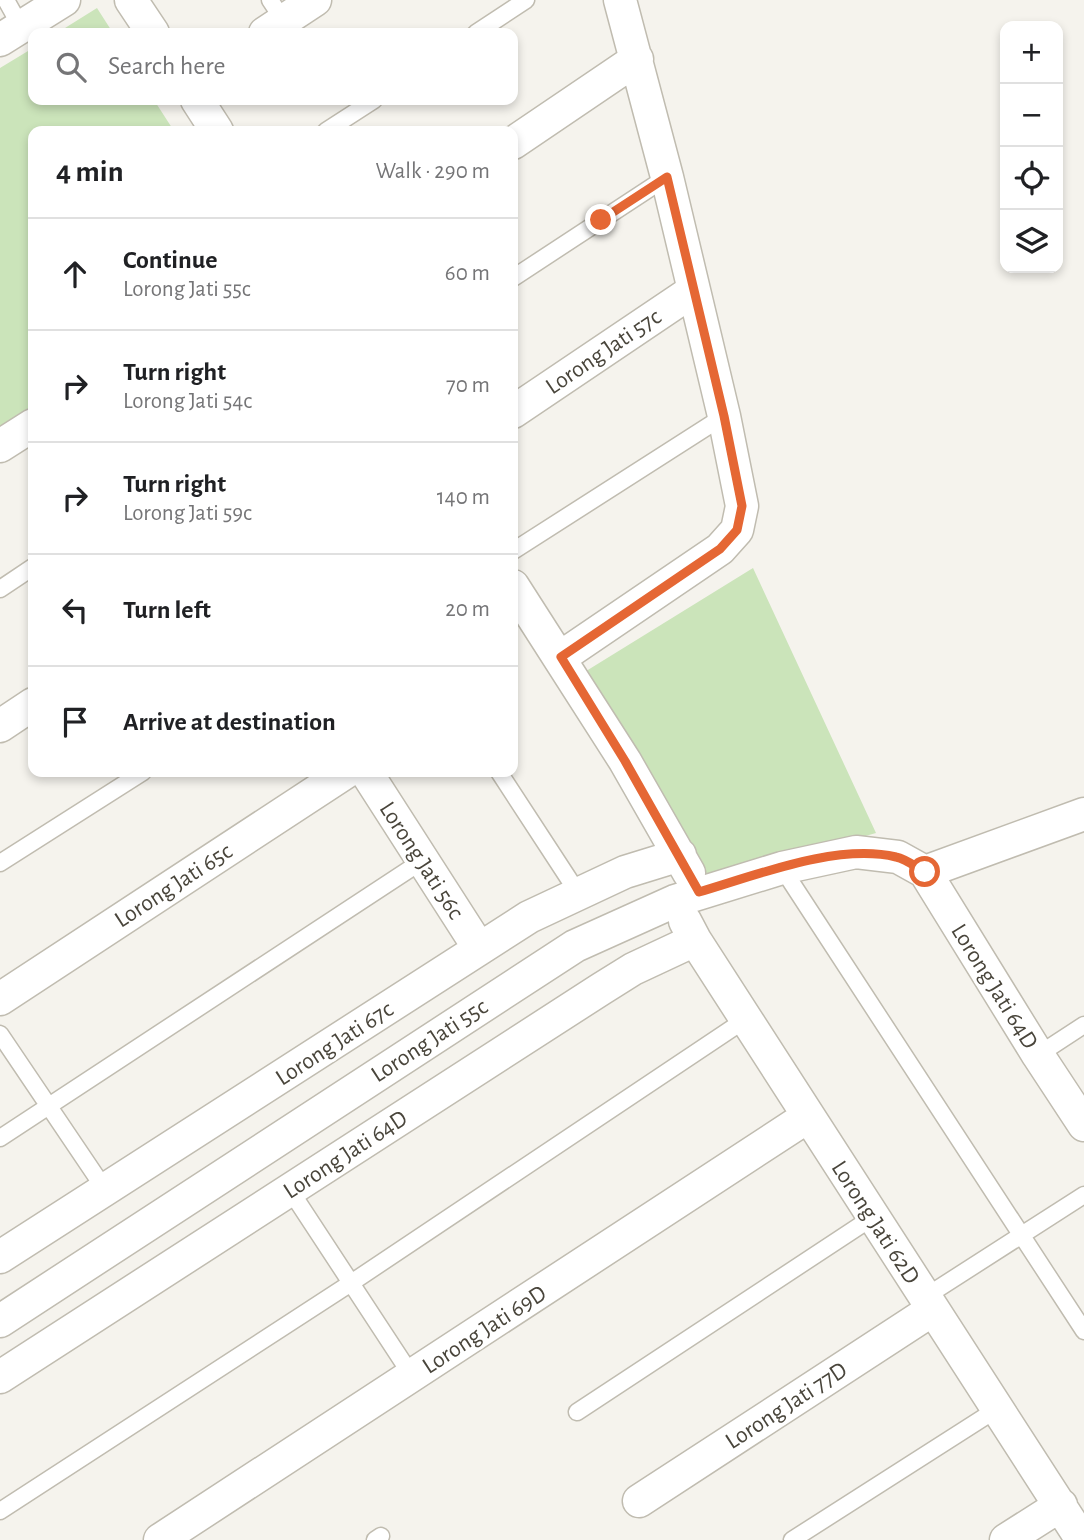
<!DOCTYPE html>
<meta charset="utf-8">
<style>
:root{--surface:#fff;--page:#f6f6f6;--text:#202124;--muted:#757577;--line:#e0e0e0}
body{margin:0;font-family:"Alegreya Sans",sans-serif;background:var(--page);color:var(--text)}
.controls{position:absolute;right:21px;top:21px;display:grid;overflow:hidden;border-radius:14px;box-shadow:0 4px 10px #0003}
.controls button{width:63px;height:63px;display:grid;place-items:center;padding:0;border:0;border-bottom:2px solid var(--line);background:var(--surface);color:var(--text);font:35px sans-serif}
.stop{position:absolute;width:21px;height:21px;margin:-16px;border:5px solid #e56734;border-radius:50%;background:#fff}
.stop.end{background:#e56734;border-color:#fff;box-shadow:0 2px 7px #0008}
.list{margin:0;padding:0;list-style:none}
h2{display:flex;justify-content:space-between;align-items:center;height:91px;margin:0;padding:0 28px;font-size:30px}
h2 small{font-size:23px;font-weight:400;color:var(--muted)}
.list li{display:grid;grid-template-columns:46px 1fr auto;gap:21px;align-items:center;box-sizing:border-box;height:112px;padding:0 28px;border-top:2px solid var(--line)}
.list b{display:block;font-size:26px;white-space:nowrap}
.list p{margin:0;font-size:23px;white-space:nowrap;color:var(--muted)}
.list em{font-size:23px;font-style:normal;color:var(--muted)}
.icon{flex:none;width:38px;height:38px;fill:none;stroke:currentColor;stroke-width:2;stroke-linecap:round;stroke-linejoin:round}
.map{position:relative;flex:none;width:1084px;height:1540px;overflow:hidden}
.search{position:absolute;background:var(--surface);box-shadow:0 4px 10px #0003;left:28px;top:28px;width:490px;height:77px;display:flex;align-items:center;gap:18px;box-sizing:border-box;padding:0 24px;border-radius:14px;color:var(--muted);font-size:26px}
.panel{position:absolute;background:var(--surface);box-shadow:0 4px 10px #0003;left:28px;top:126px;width:490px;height:651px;border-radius:14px}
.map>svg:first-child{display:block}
</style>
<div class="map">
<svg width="1084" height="1540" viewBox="0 0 1084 1540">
<rect width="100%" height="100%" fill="#f5f3ed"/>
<path fill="#cbe4ba" d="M97,8L113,33H57Z
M33,48V100H154L174,131H33V416L0,437V68Z
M753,568L876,833L679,889L570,681Z"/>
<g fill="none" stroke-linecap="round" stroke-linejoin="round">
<g stroke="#c0bcb0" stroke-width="19">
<path id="service" d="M6,0L21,27
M270,0L284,21
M476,33L526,0
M326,131L374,100
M513,278L667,177
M513,551L724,416
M0,589L33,567
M499,772L578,893
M0,863L143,772
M782,868L1084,1331
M0,1034L106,1191
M1038,1055L1084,1025
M0,1138L422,861
M290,1190L412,1376
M925,1297L1084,1195
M577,1412L873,1217
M0,1511L351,1283L746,1019
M375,1540L381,1536
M792,1540L997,1409"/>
</g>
<g stroke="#c0bcb0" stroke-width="35">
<path id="minor" d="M131,0L153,33
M265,33L315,0
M0,40L64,0
M197,100L217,131
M513,143L637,59
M513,412L694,290
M0,446L33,425
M513,586L625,761L689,873
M561,657L720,549L737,530L742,506L724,416L667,177L620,0
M0,726L33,704
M366,772L479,948
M925,872L1084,814
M685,921L695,940L1082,1540
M0,999L346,772
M0,1257L529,917L625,872L680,855
M0,1321L575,946L675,901L782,868L856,852L898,857L925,872L1038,1055L1084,1125
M0,1377L601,989L633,969L695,940
M639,1501L932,1310
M160,1540L807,1117
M1006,1540L1061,1505"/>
</g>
<use href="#service" stroke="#fff" stroke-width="16"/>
<use href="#minor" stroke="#fff" stroke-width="32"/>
</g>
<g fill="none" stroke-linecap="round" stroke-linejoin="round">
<path stroke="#e56734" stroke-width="9" d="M601,220L667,177L724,416L742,506L737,530L720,549L561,657L625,761L699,892C757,875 837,843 896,857C906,859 916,867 925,872"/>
</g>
<g text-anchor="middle" stroke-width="6" stroke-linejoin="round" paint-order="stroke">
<g font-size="24" fill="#49453b" stroke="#fff">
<text transform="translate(603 351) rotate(-34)" y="8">Lorong Jati 57c</text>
<text transform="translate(422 860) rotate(57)" y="8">Lorong Jati 56c</text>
<text transform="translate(173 885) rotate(-33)" y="8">Lorong Jati 65c</text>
<text transform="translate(995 986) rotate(58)" y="8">Lorong Jati 64D</text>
<text transform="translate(429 1040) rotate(-33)" y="8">Lorong Jati 55c</text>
<text transform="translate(334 1043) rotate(-33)" y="8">Lorong Jati 67c</text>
<text transform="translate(345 1154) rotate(-33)" y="8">Lorong Jati 64D</text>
<text transform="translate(876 1222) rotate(57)" y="8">Lorong Jati 62D</text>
<text transform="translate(484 1329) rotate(-33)" y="8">Lorong Jati 69D</text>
<text transform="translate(786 1405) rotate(-33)" y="8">Lorong Jati 77D</text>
</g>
</g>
</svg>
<div class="controls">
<button>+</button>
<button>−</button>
<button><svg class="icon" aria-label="locate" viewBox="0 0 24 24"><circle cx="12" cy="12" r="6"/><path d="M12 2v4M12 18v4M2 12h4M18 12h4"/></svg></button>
<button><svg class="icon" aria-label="layers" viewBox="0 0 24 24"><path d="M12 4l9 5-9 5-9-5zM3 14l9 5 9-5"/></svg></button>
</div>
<div class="stop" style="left:925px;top:872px"></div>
<div class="stop end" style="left:601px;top:220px"></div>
<div class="search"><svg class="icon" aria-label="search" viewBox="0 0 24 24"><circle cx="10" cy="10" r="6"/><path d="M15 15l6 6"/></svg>Search here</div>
<section class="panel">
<h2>4 min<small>Walk · 290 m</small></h2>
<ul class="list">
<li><svg class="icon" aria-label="ahead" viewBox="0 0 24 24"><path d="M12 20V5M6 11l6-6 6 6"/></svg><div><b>Continue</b><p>Lorong Jati 55c</p></div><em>60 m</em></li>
<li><svg class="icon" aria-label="right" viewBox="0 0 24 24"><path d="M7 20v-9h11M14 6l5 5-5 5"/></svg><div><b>Turn right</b><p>Lorong Jati 54c</p></div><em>70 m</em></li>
<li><svg class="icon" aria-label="right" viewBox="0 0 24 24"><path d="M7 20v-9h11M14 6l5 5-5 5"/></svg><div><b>Turn right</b><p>Lorong Jati 59c</p></div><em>140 m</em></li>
<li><svg class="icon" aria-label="left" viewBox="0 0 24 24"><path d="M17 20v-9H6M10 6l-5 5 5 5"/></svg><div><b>Turn left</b></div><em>20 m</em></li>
<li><svg class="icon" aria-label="arrive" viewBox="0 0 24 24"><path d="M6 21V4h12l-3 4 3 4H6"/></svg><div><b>Arrive at destination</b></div></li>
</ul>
</section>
</div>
